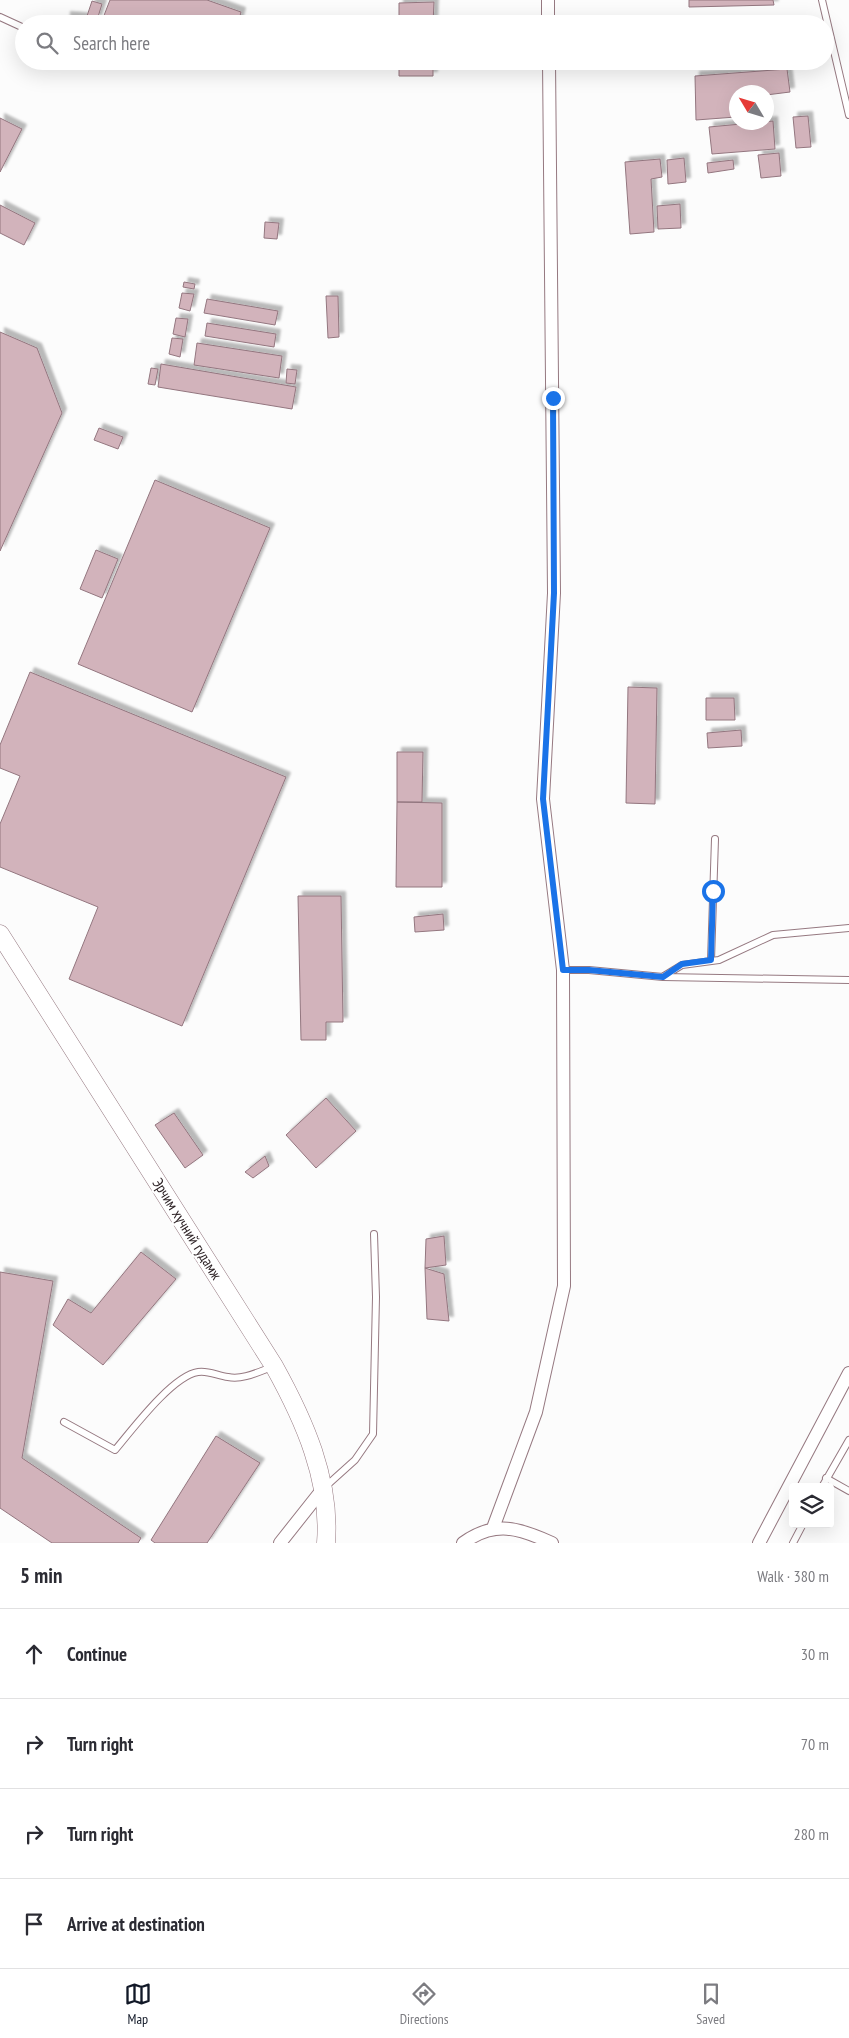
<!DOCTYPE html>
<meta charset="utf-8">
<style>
:root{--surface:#fff;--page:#f7f7f7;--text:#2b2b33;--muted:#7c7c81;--line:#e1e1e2;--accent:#111827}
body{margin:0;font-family:"PT Sans Narrow",sans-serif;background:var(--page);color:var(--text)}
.controls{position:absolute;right:15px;bottom:15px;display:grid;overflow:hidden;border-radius:5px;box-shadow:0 5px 20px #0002}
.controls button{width:45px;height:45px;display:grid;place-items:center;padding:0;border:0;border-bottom:1px solid var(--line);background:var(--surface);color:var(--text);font:25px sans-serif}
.compass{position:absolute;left:729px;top:85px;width:45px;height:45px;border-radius:50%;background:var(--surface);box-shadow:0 5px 20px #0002;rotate:308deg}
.stop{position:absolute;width:15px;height:15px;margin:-11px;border:4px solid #1a73e8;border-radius:50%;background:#fff}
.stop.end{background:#1a73e8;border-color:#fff;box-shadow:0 1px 5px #0008}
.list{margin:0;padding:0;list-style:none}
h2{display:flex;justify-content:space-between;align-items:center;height:65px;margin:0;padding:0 20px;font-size:21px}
h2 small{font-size:16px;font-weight:400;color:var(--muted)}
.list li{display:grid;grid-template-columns:32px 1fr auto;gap:15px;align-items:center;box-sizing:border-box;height:90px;padding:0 20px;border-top:1px solid var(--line)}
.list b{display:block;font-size:19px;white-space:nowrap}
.list em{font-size:16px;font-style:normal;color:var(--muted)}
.icon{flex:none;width:28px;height:28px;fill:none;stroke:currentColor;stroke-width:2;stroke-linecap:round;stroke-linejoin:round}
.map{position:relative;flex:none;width:849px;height:1543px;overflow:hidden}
.search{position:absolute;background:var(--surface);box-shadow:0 5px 20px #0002;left:15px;right:15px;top:15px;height:55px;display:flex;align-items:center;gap:12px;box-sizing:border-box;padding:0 18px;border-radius:28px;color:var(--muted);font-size:19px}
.sheet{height:425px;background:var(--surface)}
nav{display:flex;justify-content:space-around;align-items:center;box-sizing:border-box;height:70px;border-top:1px solid var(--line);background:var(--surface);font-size:14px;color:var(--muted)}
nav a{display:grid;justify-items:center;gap:2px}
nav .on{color:var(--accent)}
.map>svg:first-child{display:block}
</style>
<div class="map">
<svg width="849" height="1543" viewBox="0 0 849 1543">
<defs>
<filter id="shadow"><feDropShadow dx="4.5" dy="-4.5" stdDeviation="1" flood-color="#0004"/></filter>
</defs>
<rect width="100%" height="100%" fill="#fcfcfc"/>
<path fill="#d2b3bb" stroke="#93767f" filter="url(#shadow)" d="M110,0H207L241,12L238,24H124L103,18Z
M689,0H773L774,5L689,7Z
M92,1L102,4L97,20L87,16Z
M434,2L433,24H399V3Z
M66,16L90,18L89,24H66Z
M62,61H85V68L61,66Z
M399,61H433V76H399Z
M787,69L790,92L766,95V92H736V117L696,120L695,76Z
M808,116L811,147L796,148L793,117Z
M0,118L22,129L0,172Z
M773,121L775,149L712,154L709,127Z
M779,153L781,176L761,178L758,155Z
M684,158L686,182L668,184L667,160Z
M660,159L662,177L651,179L654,232L630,234L625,162Z
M733,160L734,169L708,173L707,163Z
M680,204L681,228L658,229L657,206Z
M0,205L35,223L24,245L0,233Z
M265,222L279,223L277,239L264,238Z
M184,282L195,284L194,289L183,287Z
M182,293L194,294L190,311L179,308Z
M326,296H338L339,337L328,338Z
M207,299L278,311L275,325L204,313Z
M176,318L188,319L185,337L173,334Z
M207,323L276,334L274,347L205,336Z
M0,332L37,348L62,413L0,551Z
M172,338L183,339L180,357L169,354Z
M197,343L282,356L279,378L194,365Z
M161,364L296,387L292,409L158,387Z
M151,368L158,369L155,385L148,384Z
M287,369L297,370L295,384L286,383Z
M99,428L123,437L118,449L94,440Z
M155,480L270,528L192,712L78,664Z
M96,550L118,559L102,598L80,589Z
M30,672L286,777L182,1026L69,979L98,907L0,867V824L20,776L0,768V745Z
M628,687L657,688L655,804L626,803Z
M706,698H734L735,720H706Z
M741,730L742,746L708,748L707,733Z
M397,752H423L422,802H397Z
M397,802L442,803V887H396Z
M298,896H341L343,1022H326V1040H301Z
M443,914L444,930L415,932L414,917Z
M326,1098L356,1131L316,1168L286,1135Z
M174,1113L203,1155L185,1168L155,1125Z
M265,1156L269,1166L253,1178L245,1172Z
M444,1236L446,1265L425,1268L426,1239Z
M141,1252L176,1279L103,1365L53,1325L68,1299L91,1313Z
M425,1268L444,1274L449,1321L427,1319Z
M0,1272L53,1281L22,1458L141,1538L138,1543H52L0,1508Z
M216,1436L260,1463L207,1543H155L151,1540Z"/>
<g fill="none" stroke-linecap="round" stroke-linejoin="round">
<g stroke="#967981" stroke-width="8">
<path id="service" d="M822,0L849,115
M0,17L24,28
M711,960L715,839
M563,970H589L663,977L849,980
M664,976L682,965L719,960L773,935L849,928
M64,1422L115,1450C132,1430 172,1376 198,1372C208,1370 218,1376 228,1377C243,1380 258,1372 272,1367
M826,1478L849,1491
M325,1487L355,1460L373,1434L376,1297L374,1234
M822,1487L849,1440
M793,1543L803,1524"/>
</g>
<g stroke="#967981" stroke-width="14">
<path id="minor" d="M548,0V24
M493,1528L536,1412L564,1286L563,970L543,799L554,593L549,61
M280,1543L322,1490
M463,1543C495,1520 519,1528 552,1543
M759,1543L849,1373"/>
</g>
<g stroke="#967981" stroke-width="19">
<path id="secondary" d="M0,934L274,1366C304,1420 331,1480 326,1543"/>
</g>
<use href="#service" stroke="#fff" stroke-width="6"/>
<use href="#minor" stroke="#fff" stroke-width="12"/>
<use href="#secondary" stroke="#fff" stroke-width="18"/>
</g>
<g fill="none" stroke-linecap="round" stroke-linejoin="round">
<path stroke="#1a73e8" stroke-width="6" d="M553,398L554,593L543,799L563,970H589L663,977L682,964L711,960L713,891"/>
</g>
<g text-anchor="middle" stroke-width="4" stroke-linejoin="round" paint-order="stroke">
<g font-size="15" fill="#2a1f22" stroke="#fff">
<text transform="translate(187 1229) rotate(58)" y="5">Эрчим хүчний гудамж</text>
</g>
</g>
</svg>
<div class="controls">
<button><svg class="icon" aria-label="layers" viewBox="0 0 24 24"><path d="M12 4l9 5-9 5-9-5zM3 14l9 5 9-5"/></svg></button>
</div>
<svg class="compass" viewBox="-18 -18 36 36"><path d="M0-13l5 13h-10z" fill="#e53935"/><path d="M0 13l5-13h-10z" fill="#7c7c81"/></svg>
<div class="stop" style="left:713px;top:891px"></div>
<div class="stop end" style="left:553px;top:398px"></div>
<div class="search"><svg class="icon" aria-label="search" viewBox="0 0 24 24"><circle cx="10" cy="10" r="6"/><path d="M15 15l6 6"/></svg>Search here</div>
</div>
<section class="sheet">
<h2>5 min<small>Walk · 380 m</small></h2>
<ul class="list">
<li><svg class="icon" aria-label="ahead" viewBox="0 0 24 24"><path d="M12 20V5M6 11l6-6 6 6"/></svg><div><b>Continue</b></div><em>30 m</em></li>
<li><svg class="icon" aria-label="right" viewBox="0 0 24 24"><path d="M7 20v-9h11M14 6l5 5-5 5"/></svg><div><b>Turn right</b></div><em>70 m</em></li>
<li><svg class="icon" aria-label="right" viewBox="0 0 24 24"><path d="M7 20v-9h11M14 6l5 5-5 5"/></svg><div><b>Turn right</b></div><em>280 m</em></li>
<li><svg class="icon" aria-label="arrive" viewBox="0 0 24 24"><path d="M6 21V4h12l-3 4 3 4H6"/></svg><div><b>Arrive at destination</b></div></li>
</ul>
</section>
<nav>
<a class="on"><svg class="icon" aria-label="map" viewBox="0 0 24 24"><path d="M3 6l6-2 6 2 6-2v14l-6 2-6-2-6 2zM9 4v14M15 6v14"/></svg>Map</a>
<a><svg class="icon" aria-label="directions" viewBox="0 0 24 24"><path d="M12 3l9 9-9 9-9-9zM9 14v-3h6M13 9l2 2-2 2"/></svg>Directions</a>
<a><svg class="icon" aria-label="saved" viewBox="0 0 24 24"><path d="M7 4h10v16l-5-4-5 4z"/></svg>Saved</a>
</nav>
